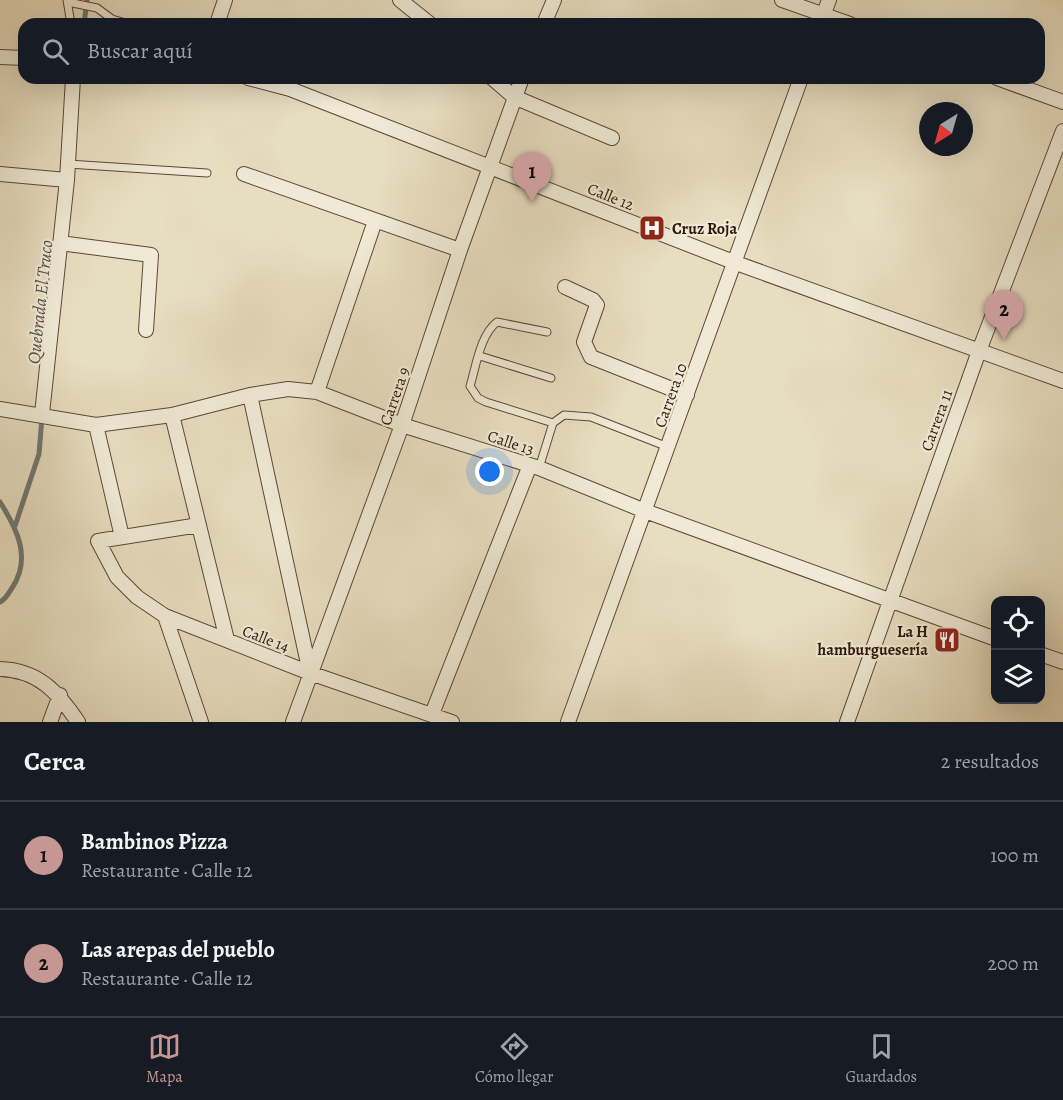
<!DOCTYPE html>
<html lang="es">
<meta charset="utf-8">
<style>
:root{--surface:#171b24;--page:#20242c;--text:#f1f3f6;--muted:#9ea1a6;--line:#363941;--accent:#c59692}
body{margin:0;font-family:Alegreya,serif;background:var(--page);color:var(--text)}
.controls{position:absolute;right:18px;bottom:18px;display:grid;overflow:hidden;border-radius:12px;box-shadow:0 6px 24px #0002}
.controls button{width:54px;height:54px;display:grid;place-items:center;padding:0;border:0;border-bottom:2px solid var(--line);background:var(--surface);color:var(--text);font:30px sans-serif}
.compass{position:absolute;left:919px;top:102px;width:54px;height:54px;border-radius:50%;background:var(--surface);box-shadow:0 6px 24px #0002;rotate:217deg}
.you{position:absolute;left:490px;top:472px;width:21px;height:21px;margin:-15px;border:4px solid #fff;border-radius:50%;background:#1a73e8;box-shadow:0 0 0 9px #1a73e833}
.badge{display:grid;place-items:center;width:39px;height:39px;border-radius:50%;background:var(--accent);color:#111;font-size:20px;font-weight:700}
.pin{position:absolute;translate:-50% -50px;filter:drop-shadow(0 2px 3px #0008)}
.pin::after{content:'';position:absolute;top:32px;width:21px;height:18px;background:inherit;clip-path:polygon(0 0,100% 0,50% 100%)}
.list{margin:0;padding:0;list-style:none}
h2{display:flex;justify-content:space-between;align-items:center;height:78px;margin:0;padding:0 24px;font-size:26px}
h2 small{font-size:20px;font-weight:400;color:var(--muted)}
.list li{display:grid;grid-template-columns:39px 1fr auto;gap:18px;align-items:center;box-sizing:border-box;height:108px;padding:0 24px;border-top:2px solid var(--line)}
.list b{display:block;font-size:22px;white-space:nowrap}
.list p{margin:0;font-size:20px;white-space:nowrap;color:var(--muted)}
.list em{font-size:20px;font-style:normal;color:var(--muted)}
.icon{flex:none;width:33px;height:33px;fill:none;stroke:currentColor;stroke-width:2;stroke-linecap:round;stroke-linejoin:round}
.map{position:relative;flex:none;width:1063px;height:722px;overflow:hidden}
.search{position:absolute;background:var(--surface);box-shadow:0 6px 24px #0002;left:18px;right:18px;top:18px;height:66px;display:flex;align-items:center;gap:15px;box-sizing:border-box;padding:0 21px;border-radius:18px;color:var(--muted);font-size:22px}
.sheet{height:294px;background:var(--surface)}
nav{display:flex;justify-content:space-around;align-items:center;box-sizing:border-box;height:84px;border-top:2px solid var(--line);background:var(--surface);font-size:16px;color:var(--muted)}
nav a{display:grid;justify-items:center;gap:3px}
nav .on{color:var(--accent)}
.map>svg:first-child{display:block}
</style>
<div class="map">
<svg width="1063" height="722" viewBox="0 0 1063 722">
<rect width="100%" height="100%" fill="#e7ddbf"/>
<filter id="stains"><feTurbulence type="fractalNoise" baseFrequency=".00333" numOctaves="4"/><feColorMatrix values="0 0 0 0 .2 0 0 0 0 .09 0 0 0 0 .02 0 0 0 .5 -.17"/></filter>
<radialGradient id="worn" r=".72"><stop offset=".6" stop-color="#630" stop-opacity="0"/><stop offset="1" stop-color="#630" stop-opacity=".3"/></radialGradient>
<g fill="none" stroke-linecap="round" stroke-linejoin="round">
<path stroke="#6e7973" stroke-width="5" d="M84,24L87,0
M0,502C17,529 32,558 12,588C8,594 6,599 0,602
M15,526L39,454L42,417"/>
<g stroke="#5d4838" stroke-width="9">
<path id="service" d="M67,0L71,24
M68,2L97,8L112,19L129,24
M68,164L207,173
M547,332L497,322C480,335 476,367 470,386L478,398L486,402L553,423
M480,356L551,378
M539,468L553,423L564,415L591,417L668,447"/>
</g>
<g stroke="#5d4838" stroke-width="16">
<path id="minor" d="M400,0L430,24
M782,0L850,24
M217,24L225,0
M544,24L554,0
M820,24L829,0
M0,57L24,58
M248,78L290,89L736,263L1063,381
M492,78L514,97L612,138
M997,78L1063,102
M0,174L67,180
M244,174L460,250
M60,243L151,255L146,330
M565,287L593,300L597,305L584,342L591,357L687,395
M317,392L375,221
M250,395L310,673
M0,409L96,425L172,415L250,395L288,389L317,392L402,425L539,468L645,511L996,639
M42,414L67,180L73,78
M172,415L227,640
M96,425L122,537
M199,525L98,541L117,577L137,597L165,616L310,673L452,722
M165,616L201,722
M1040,654L1063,662
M0,669C38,670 58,692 78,722
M432,714L530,465
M50,722L60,695
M293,722L402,425L460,250L522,78
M568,722L801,78
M847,722L979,351L1063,131"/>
</g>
<use href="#service" stroke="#efe9d5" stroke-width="7"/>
<use href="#minor" stroke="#efe9d5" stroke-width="14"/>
</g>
<defs>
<g id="hospital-square" transform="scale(1.35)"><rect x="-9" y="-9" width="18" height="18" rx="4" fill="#8f2418" stroke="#efe9d5"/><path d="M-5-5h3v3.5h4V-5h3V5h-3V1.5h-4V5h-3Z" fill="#fff"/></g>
<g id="restaurant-square" transform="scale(1.35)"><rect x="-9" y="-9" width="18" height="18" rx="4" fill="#8f2418" stroke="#efe9d5"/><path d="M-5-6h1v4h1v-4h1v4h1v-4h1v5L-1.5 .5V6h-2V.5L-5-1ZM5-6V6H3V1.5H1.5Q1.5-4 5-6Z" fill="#fff"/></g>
</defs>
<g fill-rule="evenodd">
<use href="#hospital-square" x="652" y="228"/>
<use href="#restaurant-square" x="947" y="640"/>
</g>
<g text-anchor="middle" stroke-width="4.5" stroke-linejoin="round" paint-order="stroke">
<g font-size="16" fill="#2f170b" stroke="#efe9d5">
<text transform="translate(611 196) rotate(22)" y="6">Calle 12</text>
<text transform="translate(670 395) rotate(-70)" y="6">Carrera 10</text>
<text transform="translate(394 396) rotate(-71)" y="6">Carrera 9</text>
<text transform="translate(936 420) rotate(-70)" y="6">Carrera 11</text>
<text transform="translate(511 442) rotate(18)" y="6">Calle 13</text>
<text transform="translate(266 638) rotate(21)" y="6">Calle 14</text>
</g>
<g font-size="16" font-weight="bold" fill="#2f170b" stroke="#efe9d5" text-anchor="start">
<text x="672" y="234">Cruz Roja</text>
<text x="928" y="637" text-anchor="end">La H<tspan x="928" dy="18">hamburguesería</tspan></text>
</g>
<g font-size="18" font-style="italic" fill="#545048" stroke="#efe9d5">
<text transform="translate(40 302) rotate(-84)" y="6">Quebrada El Truco</text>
</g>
</g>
<rect width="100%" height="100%" filter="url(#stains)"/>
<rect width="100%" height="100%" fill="url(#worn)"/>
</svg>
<div class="controls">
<button><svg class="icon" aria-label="locate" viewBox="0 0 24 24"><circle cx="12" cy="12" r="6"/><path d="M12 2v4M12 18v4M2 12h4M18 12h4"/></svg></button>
<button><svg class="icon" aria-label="layers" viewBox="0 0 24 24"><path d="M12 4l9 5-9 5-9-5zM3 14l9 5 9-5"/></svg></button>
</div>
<svg class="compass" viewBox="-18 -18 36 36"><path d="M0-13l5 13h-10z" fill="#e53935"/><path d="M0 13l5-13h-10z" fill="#9ea1a6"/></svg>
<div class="you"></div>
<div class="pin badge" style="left:532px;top:202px">1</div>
<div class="pin badge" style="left:1004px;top:340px">2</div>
<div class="search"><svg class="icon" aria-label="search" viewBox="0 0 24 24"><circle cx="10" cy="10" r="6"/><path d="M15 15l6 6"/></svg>Buscar aquí</div>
</div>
<section class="sheet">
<h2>Cerca<small>2 resultados</small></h2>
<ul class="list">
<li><span class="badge">1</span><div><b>Bambinos Pizza</b><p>Restaurante · Calle 12</p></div><em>100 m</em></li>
<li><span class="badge">2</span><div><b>Las arepas del pueblo</b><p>Restaurante · Calle 12</p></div><em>200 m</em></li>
</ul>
</section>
<nav>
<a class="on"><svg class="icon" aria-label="map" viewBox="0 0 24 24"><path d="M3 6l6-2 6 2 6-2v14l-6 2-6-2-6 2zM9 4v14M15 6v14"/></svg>Mapa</a>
<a><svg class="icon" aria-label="directions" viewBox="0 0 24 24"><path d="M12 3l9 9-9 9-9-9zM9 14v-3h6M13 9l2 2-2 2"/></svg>Cómo llegar</a>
<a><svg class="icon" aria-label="saved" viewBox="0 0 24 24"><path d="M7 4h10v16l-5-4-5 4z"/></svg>Guardados</a>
</nav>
